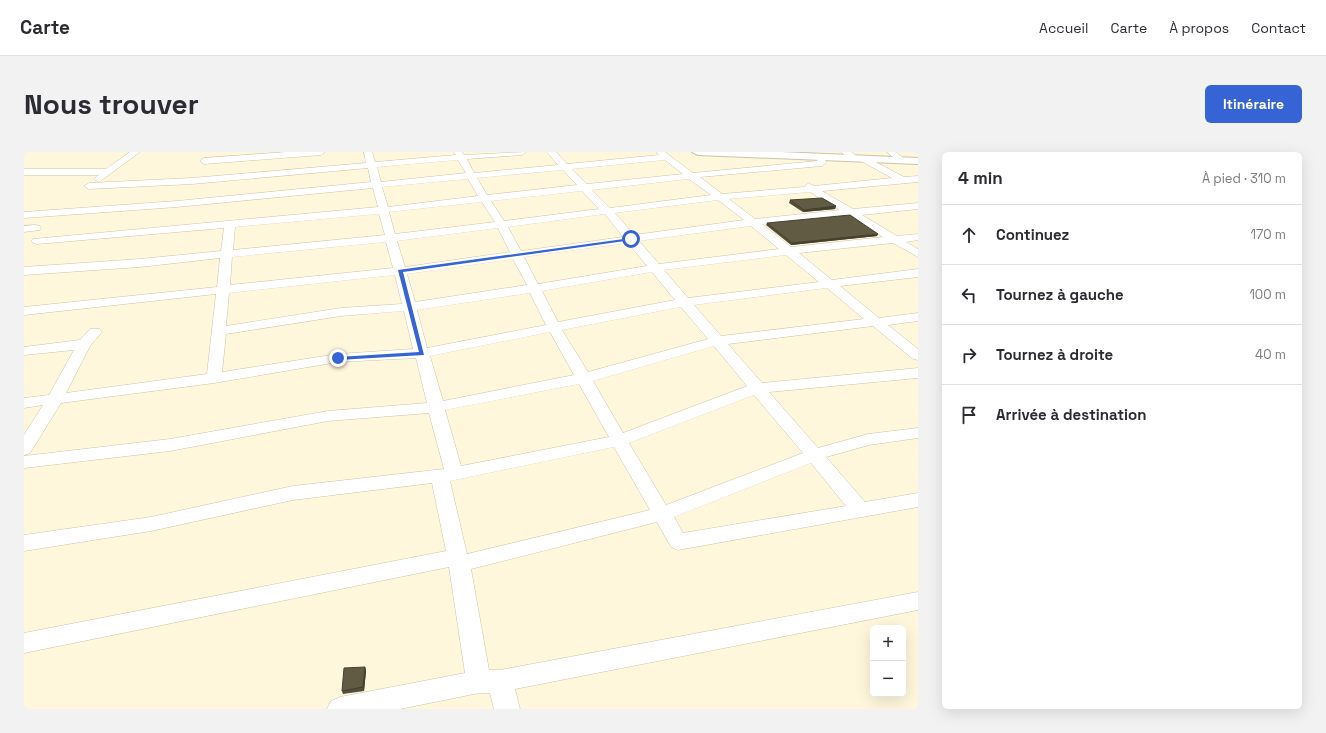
<!DOCTYPE html>
<html lang="fr">
<meta charset="utf-8">
<style>
:root{--surface:#fff;--page:#f2f2f3;--text:#2b2b33;--muted:#7c7c81;--line:#e1e1e2;--accent:#3764d4}
body{margin:0;font-family:"Space Grotesk",sans-serif;background:var(--page);color:var(--text)}
.controls{position:absolute;right:12px;bottom:12px;display:grid;overflow:hidden;border-radius:6px;box-shadow:0 4px 16px #0002}
.controls button{width:36px;height:36px;display:grid;place-items:center;padding:0;border:0;border-bottom:1px solid var(--line);background:var(--surface);color:var(--text);font:20px sans-serif}
.stop{position:absolute;width:12px;height:12px;margin:-9px;border:3px solid #3764d4;border-radius:50%;background:#fff}
.stop.end{background:#3764d4;border-color:#fff;box-shadow:0 1px 4px #0008}
.list{margin:0;padding:0;list-style:none}
h2{display:flex;justify-content:space-between;align-items:center;height:52px;margin:0;padding:0 16px;font-size:17px}
h2 small{font-size:13px;font-weight:400;color:var(--muted)}
.list li{display:grid;grid-template-columns:26px 1fr auto;gap:12px;align-items:center;box-sizing:border-box;height:60px;padding:0 16px;border-top:1px solid var(--line)}
.list b{display:block;font-size:15px;white-space:nowrap}
.list em{font-size:13px;font-style:normal;color:var(--muted)}
.icon{flex:none;width:22px;height:22px;fill:none;stroke:currentColor;stroke-width:2;stroke-linecap:round;stroke-linejoin:round}
.map{position:relative;flex:none;width:894px;height:557px;overflow:hidden;border-radius:6px}
header{display:flex;align-items:center;gap:24px;box-sizing:border-box;height:56px;padding:0 20px;background:var(--surface);border-bottom:1px solid var(--line)}
header strong{font-size:19px}
nav{display:flex;gap:22px;margin-inline-start:auto;font-size:14px}
.intro{display:flex;align-items:center;justify-content:space-between;box-sizing:border-box;height:96px;padding:0 24px}
h1{margin:0;font-size:28px}
.button{padding:10px 18px;border-radius:6px;background:var(--accent);color:#fff;font-size:14px;font-weight:700}
main{display:flex;gap:24px;padding:0 24px}
aside{flex:1;background:var(--surface);border-radius:6px;box-shadow:0 4px 16px #0002}
.map>svg:first-child{display:block}
</style>
<header>
<strong>Carte</strong>
<nav><a>Accueil</a><a>Carte</a><a>À propos</a><a>Contact</a></nav>
</header>
<div class="intro"><h1>Nous trouver</h1><a class="button">Itinéraire</a></div>
<main>
<div class="map">
<svg width="894" height="557" viewBox="0 0 894 557">
<rect width="100%" height="100%" fill="#fff7db"/>
<g fill="none" stroke-linecap="round" stroke-linejoin="round">
<g stroke="#cbc3a8" stroke-width="1">
<path id="minor" d="M106,0H116L75,30L70,27L75,23H0V17H82Z
M263,0H301L297,3L180,12L176,9L180,6Z
M340,0H348L351,10L432,3L430,0H438L440,3L502,0L498,3L443,7L450,21L534,13L523,0H532L543,12L635,3L632,0H641L669,21L793,9L794,4L797,3L801,6L802,11L798,14L676,25L698,42L780,35L784,31L790,34L868,26L835,8L828,9L817,0H827L835,6L842,5L880,25L894,24V30L798,39L829,57L894,51V57L838,63L873,84L894,82V88L882,90L894,97V105L869,91L775,101L808,128L894,117V125L816,134L855,166L894,161V169L864,173L894,197V208L889,207L849,174L704,192L738,231L894,216V226L745,240L794,296L844,282L894,276V286L845,293L802,305L841,350L894,341V355L654,398L647,395L633,370L447,417L465,518H476L894,440V458L491,537L496,557H470L466,541H455L376,557H303L307,549L316,545L441,521L425,415L0,501V481L422,399L408,331L269,348L127,379L0,399V383L127,365L269,334L420,317L405,261L304,269L146,299L0,316V304L146,287L304,259L403,251L392,206L314,210L190,231L37,251L6,301L0,303V283L19,253L0,256V246L25,243L50,198L0,203V195L56,188L66,177H76L78,180L66,194L42,241L183,222L192,142L0,163V155L193,135L196,106L116,115L0,123V115L116,107L197,99L200,76L13,92L9,91L7,89L9,87L354,55L349,36L153,55L0,66V60L153,49L347,30L344,16L168,32L65,37L60,34L65,31L168,26L342,11ZM434,8L442,21L357,30L353,15ZM641,8L659,22L563,32L548,17ZM539,18L553,33L463,43L453,26ZM444,27L454,44L364,55L358,35ZM665,27L687,43L586,56L568,38ZM558,39L575,57L480,69L467,49ZM786,40L816,58L731,67L705,47ZM694,48L720,68L610,83L591,61ZM458,50L471,70L371,82L365,60ZM355,62L361,83L209,98L211,75ZM581,62L599,85L497,99L484,75ZM825,64L859,85L767,95L738,72ZM727,74L755,97L635,112L615,89ZM474,76L486,100L381,115L373,89ZM362,90L369,116L206,133L208,105ZM604,91L623,114L514,132L500,105ZM762,103L795,130L664,146L640,118ZM489,107L503,133L391,150L383,122ZM628,120L651,148L534,170L518,139ZM371,123L378,152L317,156L202,174L205,141ZM803,136L840,167L697,184L670,153ZM506,141L522,173L403,196L393,158ZM657,155L684,187L564,220L538,178ZM380,159L389,197L314,202L198,220L202,182L317,164ZM526,180L550,223L419,249L406,204ZM690,194L723,234L599,281L569,229ZM555,232L585,285L437,314L421,258ZM730,243L779,301L642,353L605,291ZM590,295L626,358L443,402L426,329ZM787,311L822,354L659,381L650,365Z
M863,0H872L883,9L882,11H876Z
M12,73L16,74L17,76L16,78L0,80V74Z"/>
</g>
<g stroke="#cbc3a8" stroke-width="2">
<path id="secondary" d="M668,0H756L894,6V12L674,3Z"/>
</g>
<use href="#minor" fill="#fff" fill-rule="evenodd"/>
<use href="#secondary" fill="#fff" fill-rule="evenodd"/>
</g>
<path fill="#544e3a" d="M766,48L812,54L811,57L779,60L765,51Z
M743,71L853,84L767,93L742,73Z
M341,515L342,519L340,539L319,542L318,539Z"/>
<path fill="#45402f" d="M812,54L811,57L779,60L780,58Z
M854,82L853,84L767,93L768,91Z
M341,515L342,519L340,539L339,535Z"/>
<path fill="#625b43" stroke="#45402f" d="M798,46L812,54L780,58L766,48Z
M826,63L854,82L768,91L743,71Z
M341,515L339,535L318,539L320,516Z"/>
<path fill="#3764d4" d="M607,86L608,88L379,120L400,203L314,208L311,206L314,205L395,200L374,118Z"/>
</svg>
<div class="controls">
<button>+</button>
<button>−</button>
</div>
<div class="stop" style="left:607px;top:87px"></div>
<div class="stop end" style="left:314px;top:206px"></div>
</div>
<aside>
<h2>4 min<small>À pied · 310 m</small></h2>
<ul class="list">
<li><svg class="icon" aria-label="ahead" viewBox="0 0 24 24"><path d="M12 20V5M6 11l6-6 6 6"/></svg><div><b>Continuez</b></div><em>170 m</em></li>
<li><svg class="icon" aria-label="left" viewBox="0 0 24 24"><path d="M17 20v-9H6M10 6l-5 5 5 5"/></svg><div><b>Tournez à gauche</b></div><em>100 m</em></li>
<li><svg class="icon" aria-label="right" viewBox="0 0 24 24"><path d="M7 20v-9h11M14 6l5 5-5 5"/></svg><div><b>Tournez à droite</b></div><em>40 m</em></li>
<li><svg class="icon" aria-label="arrive" viewBox="0 0 24 24"><path d="M6 21V4h12l-3 4 3 4H6"/></svg><div><b>Arrivée à destination</b></div></li>
</ul>
</aside>
</main>
